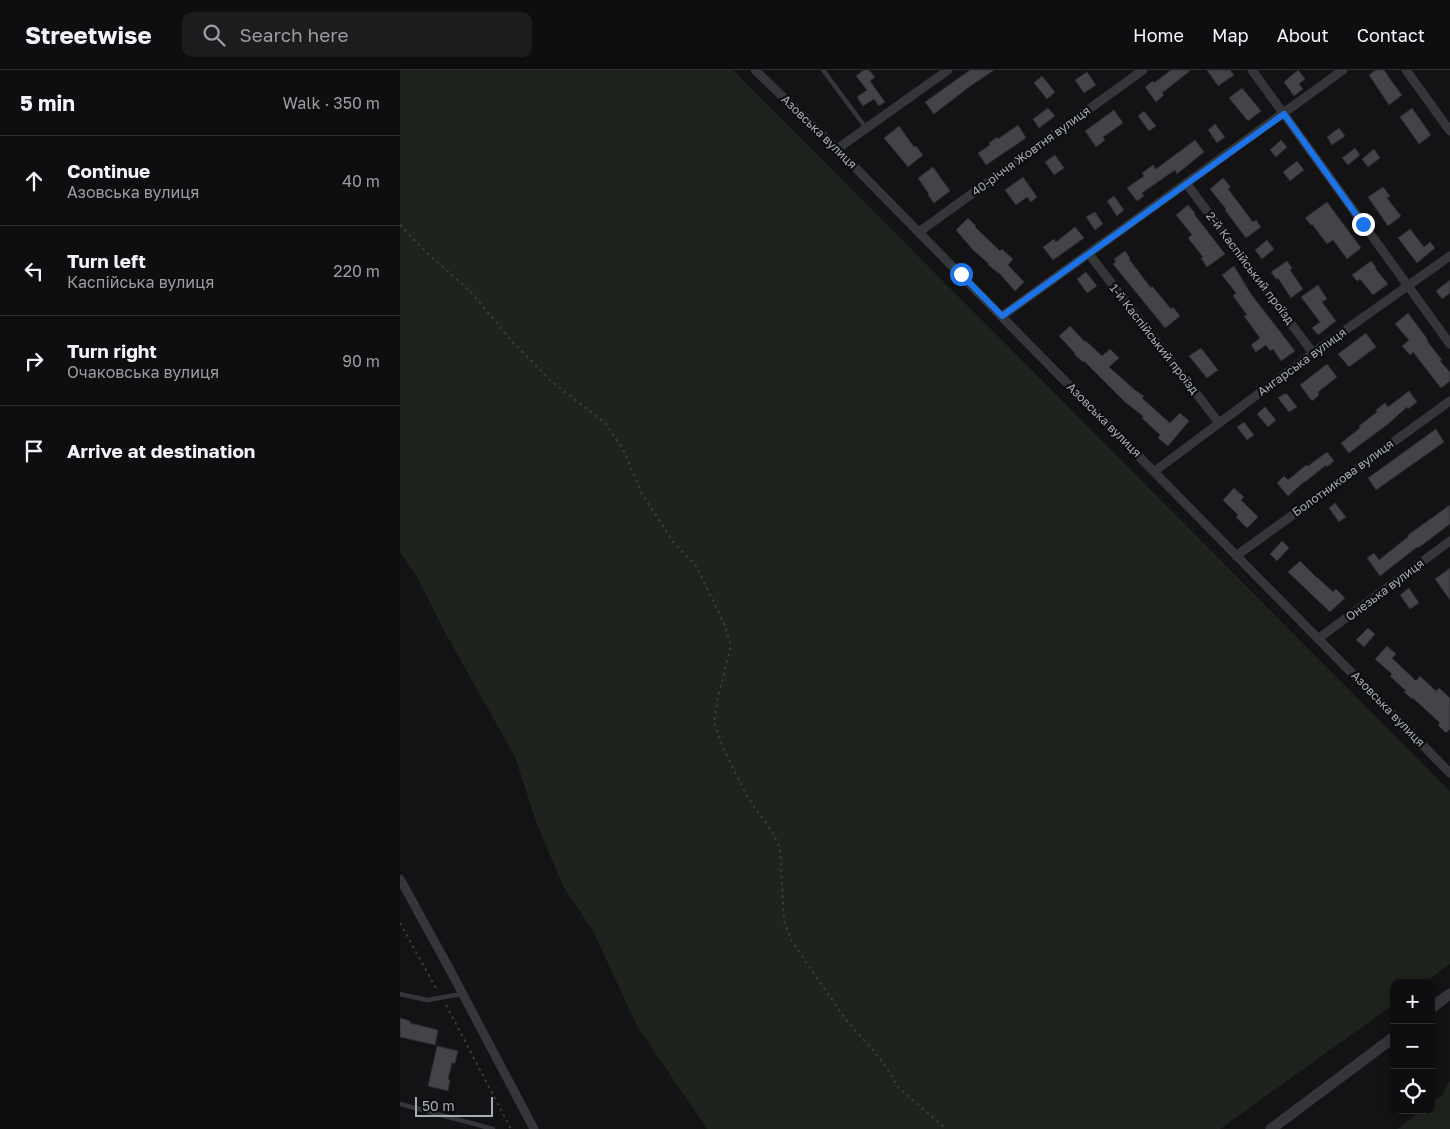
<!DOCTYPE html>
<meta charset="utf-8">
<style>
:root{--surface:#0e0e10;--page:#1c1c1e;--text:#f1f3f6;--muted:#9b9c9f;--line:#2e2e30}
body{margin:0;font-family:"Golos Text",sans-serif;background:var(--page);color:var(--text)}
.controls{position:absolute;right:15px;bottom:15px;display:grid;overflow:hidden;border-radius:10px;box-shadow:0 2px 12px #0003}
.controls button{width:45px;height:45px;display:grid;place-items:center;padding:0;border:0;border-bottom:1px solid var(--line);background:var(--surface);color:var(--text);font:25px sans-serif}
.scale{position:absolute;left:15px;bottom:12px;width:78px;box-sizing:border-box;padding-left:5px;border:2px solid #a5adb5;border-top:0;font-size:14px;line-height:18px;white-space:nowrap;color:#a5adb5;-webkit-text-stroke:4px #0e0e10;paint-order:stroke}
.stop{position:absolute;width:15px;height:15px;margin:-11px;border:4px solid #1a73e8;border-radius:50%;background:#fff}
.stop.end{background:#1a73e8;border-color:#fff;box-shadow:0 1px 5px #0008}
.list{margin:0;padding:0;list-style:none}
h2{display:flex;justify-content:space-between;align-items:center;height:65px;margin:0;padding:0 20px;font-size:21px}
h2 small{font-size:16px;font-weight:400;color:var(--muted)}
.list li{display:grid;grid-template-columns:32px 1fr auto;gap:15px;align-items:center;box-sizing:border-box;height:90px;padding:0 20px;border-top:1px solid var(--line)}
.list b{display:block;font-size:19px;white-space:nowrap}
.list p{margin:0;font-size:16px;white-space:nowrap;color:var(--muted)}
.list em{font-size:16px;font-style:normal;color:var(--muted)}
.icon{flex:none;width:28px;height:28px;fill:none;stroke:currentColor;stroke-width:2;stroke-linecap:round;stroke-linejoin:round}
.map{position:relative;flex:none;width:1050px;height:1059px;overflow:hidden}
header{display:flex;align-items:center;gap:30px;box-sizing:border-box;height:70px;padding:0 25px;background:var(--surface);border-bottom:1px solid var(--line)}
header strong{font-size:24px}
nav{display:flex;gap:28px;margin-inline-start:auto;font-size:18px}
.search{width:350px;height:45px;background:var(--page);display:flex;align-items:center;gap:12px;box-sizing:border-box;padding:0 18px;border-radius:10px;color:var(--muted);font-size:19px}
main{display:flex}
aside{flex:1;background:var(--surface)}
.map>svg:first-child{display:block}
</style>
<header>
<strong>Streetwise</strong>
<div class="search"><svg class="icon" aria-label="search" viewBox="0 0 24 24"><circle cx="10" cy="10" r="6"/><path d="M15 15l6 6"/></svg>Search here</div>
<nav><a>Home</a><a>Map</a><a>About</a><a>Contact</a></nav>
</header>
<main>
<aside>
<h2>5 min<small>Walk · 350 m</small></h2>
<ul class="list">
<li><svg class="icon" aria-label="ahead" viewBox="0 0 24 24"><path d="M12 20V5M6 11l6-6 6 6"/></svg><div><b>Continue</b><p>Азовська вулиця</p></div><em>40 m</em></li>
<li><svg class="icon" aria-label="left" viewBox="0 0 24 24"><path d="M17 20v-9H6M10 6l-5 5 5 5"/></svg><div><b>Turn left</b><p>Каспійська вулиця</p></div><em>220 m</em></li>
<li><svg class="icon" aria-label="right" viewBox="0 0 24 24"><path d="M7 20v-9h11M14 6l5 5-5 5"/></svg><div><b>Turn right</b><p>Очаковська вулиця</p></div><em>90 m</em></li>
<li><svg class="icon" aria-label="arrive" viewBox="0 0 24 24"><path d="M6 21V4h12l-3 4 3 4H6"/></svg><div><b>Arrive at destination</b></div></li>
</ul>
</aside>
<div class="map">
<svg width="1050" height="1059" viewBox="0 0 1050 1059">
<rect width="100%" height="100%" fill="#131315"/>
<path fill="#1e241d" d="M0,0H333L1050,721V894L1024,913H994V934L820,1059H307L237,956L193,861L163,816L137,754L115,687L46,564L16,505L0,482Z
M1050,1011V1059H997L1022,1040H1031V1033L1041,1026Z"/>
<path fill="#424448" stroke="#2d2e31" d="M464,0H469L475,7L470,11L485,32L479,36L474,29L463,36L457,27L467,20L456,6Z
M570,0H594L569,17L534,44L525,32Z
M771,0H791L762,23L764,25L756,32L745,17L753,11L754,13Z
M807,0H830L834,5L818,16Z
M898,0L905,9L899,14L903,19L894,26L884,12Z
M976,0H984L988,5H987L1002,25L989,35L969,5Z
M687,2L696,15L684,23L675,10Z
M642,6L655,22L647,29L634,13Z
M842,18L861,41L848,51L829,28Z
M648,38L655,46L639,58L633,49Z
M1012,38L1031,65L1019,74L1000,47Z
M714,40L723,53L703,67L705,70L696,77L685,61Z
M744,41L756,56L749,61L738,46Z
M815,54L825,67L817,73L808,60Z
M618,55L626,68L586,95L578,83L590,75L589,73L597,67L598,69Z
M499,56L514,77L516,76L523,85L508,97L484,68Z
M939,58L945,66L932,75L927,67Z
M795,70L804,82L777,104L775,100L742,123L744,126L737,131L727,118L744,106L742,103L753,95L756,99Z
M881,70L887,77L876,87L870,80Z
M955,78L960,85L948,95L942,88Z
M974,79L980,88L968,97L962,89Z
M655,85L664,98L654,105L645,92Z
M897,91L904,100L890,111L883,102Z
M533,97L550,121L534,133L528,125L529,124L518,108Z
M623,107L637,127L631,132L627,127L616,135L605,120Z
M823,108L831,117L828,119L853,152L856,150L861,157L846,168L825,140L826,139L810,119Z
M983,117L990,126L987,128L1001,146L988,156L968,127Z
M714,126L724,140L717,146L707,131Z
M927,132L961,178L947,189L933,170L927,174L912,154L911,155L905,148Z
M788,135L795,143L794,144L825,184L807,197L801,188L803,187L788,168L792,165L776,145Z
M695,142L703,154L695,160L686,147Z
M568,148L576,156L575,157L600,181L602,179L613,189L608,195L624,212L615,221L600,204L588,195L589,194L573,180L556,160Z
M675,157L684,168L653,190L643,177L654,169L656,172Z
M1010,159L1024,177L1030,172L1035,178L1017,193L998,168Z
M867,170L874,179L862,189L855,180Z
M725,181L730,188L729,189L751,218L752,216L771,239L773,237L780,246L765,258L713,194L716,192L714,189Z
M887,191L892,198L890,200L903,219L891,228L878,208L876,209L871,202Z
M971,191L976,197L975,198L988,214L973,225L960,209L957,211L952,205Z
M834,196L851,224L895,281L881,291L873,279L870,281L866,275L856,282L851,275L860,268L844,246L847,245L833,226L836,223L822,205Z
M686,202L697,216L687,223L677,209Z
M1050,210V223L1042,229L1036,221Z
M918,215L927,229L922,232L936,251L918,265L912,258L920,252L901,227Z
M1008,243L1028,270L1027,271L1042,290L1040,291L1050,302V311L1041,318L1013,282L1010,285L1002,276L1009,270L995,254Z
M670,256L685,272L686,271L702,286L710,279L719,288L709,297L735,320L744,326L742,328L770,353L780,343L789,351L768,376L758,368L760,365L742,348L743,346L725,332L684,291L683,292L674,284L675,283L659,266Z
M966,263L976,277L949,297L938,284Z
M801,278L818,300L807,308L789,286Z
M927,294L937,307L918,322L919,325L912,331L900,315Z
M1009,321L1017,332L1008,339L1007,337L988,354L949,383L941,373L960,358L959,356L977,342L976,340L985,333L988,337Z
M884,324H887L897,337L889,342L878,328Z
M865,337L876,350L868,357L857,344Z
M844,352L854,365L847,370L837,357Z
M1036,359L1044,372L976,420L968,408Z
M927,382L934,391L927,397L926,395L905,412V411L888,426L877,413L884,406L888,410L906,395L908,396Z
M834,418L844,427L841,430L858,447L847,458L836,447L838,445L823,430Z
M935,433L946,447L939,452L929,438Z
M1050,435V454L1018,478L1017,477L980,506L967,488L974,483L979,490L1009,466L1008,465Z
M882,471L889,478L877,491L870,484Z
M900,491L917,508V507L933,522L936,519L945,528L930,542L888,502Z
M1050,498V530L1035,509Z
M1009,518L1019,533L1010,539L1000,525Z
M968,558L975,564L964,577L956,570Z
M987,576L996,584L992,588L1016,611L1020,606L1036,621L1039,618L1050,628V659L1046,663L1038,655L1040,653L1013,628L1012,629L1004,622L1006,621L990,606L992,604L975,589Z
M0,948L10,951V953L38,960L35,975L0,967Z
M37,976L58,981L55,993H52L48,1009L50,1010L48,1021L28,1016Z"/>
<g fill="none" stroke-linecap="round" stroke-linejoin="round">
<path stroke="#3a3d40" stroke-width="2" stroke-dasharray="2.5 4" stroke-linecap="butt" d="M0,155L28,184L69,220L111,270L151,311L205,353L223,379L242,424L274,473L297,497L325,556L331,576L318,627L314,652L323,678L348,728L371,760L380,778L384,851L391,870L446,950L473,980L492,1005L497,1016L546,1059
M0,853L37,920
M46,935L111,1059"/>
<path stroke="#343639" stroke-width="4.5" d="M423,0L466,58
M0,924L27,930L62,924
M0,1034L93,1059"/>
<path stroke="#343639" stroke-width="9" d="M355,0L437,79L1050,703
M852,0L1050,274
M1006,0L1050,61
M437,79L548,0
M786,113L913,283
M519,162L743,0
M689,184L819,353
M602,246L943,0
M755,401L913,283L1050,186
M836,486L1050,331
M919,568L1050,471
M0,809L49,898L134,1059"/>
<path stroke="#343639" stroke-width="11" d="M1031,938L1050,924
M871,1059L994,967"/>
</g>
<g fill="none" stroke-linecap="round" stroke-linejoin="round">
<path stroke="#1a73e8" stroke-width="6" d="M561,204L602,246L884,44L963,154"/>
</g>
<g text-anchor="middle" stroke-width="4.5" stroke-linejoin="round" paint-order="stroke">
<g font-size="12" fill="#a5adb5" stroke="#0e0e10">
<text transform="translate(419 62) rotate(44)" y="4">Азовська вулиця</text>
<text transform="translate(631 81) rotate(-36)" y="4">40-річчя Жовтня вулиця</text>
<text transform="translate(850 198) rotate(53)" y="4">2-й Каспійський проїзд</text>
<text transform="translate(754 269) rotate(52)" y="4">1-й Каспійський проїзд</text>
<text transform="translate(902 292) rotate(-36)" y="4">Ангарська вулиця</text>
<text transform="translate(704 350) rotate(45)" y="4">Азовська вулиця</text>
<text transform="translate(943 408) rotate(-36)" y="4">Болотникова вулиця</text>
<text transform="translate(985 520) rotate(-37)" y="4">Онезька вулиця</text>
<text transform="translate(988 639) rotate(46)" y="4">Азовська вулиця</text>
</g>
</g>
</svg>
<div class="controls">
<button>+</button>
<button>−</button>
<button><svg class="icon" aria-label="locate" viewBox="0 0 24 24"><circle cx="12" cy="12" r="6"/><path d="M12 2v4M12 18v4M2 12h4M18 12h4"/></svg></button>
</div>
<div class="scale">50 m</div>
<div class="stop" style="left:561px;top:204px"></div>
<div class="stop end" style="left:963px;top:154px"></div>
</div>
</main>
